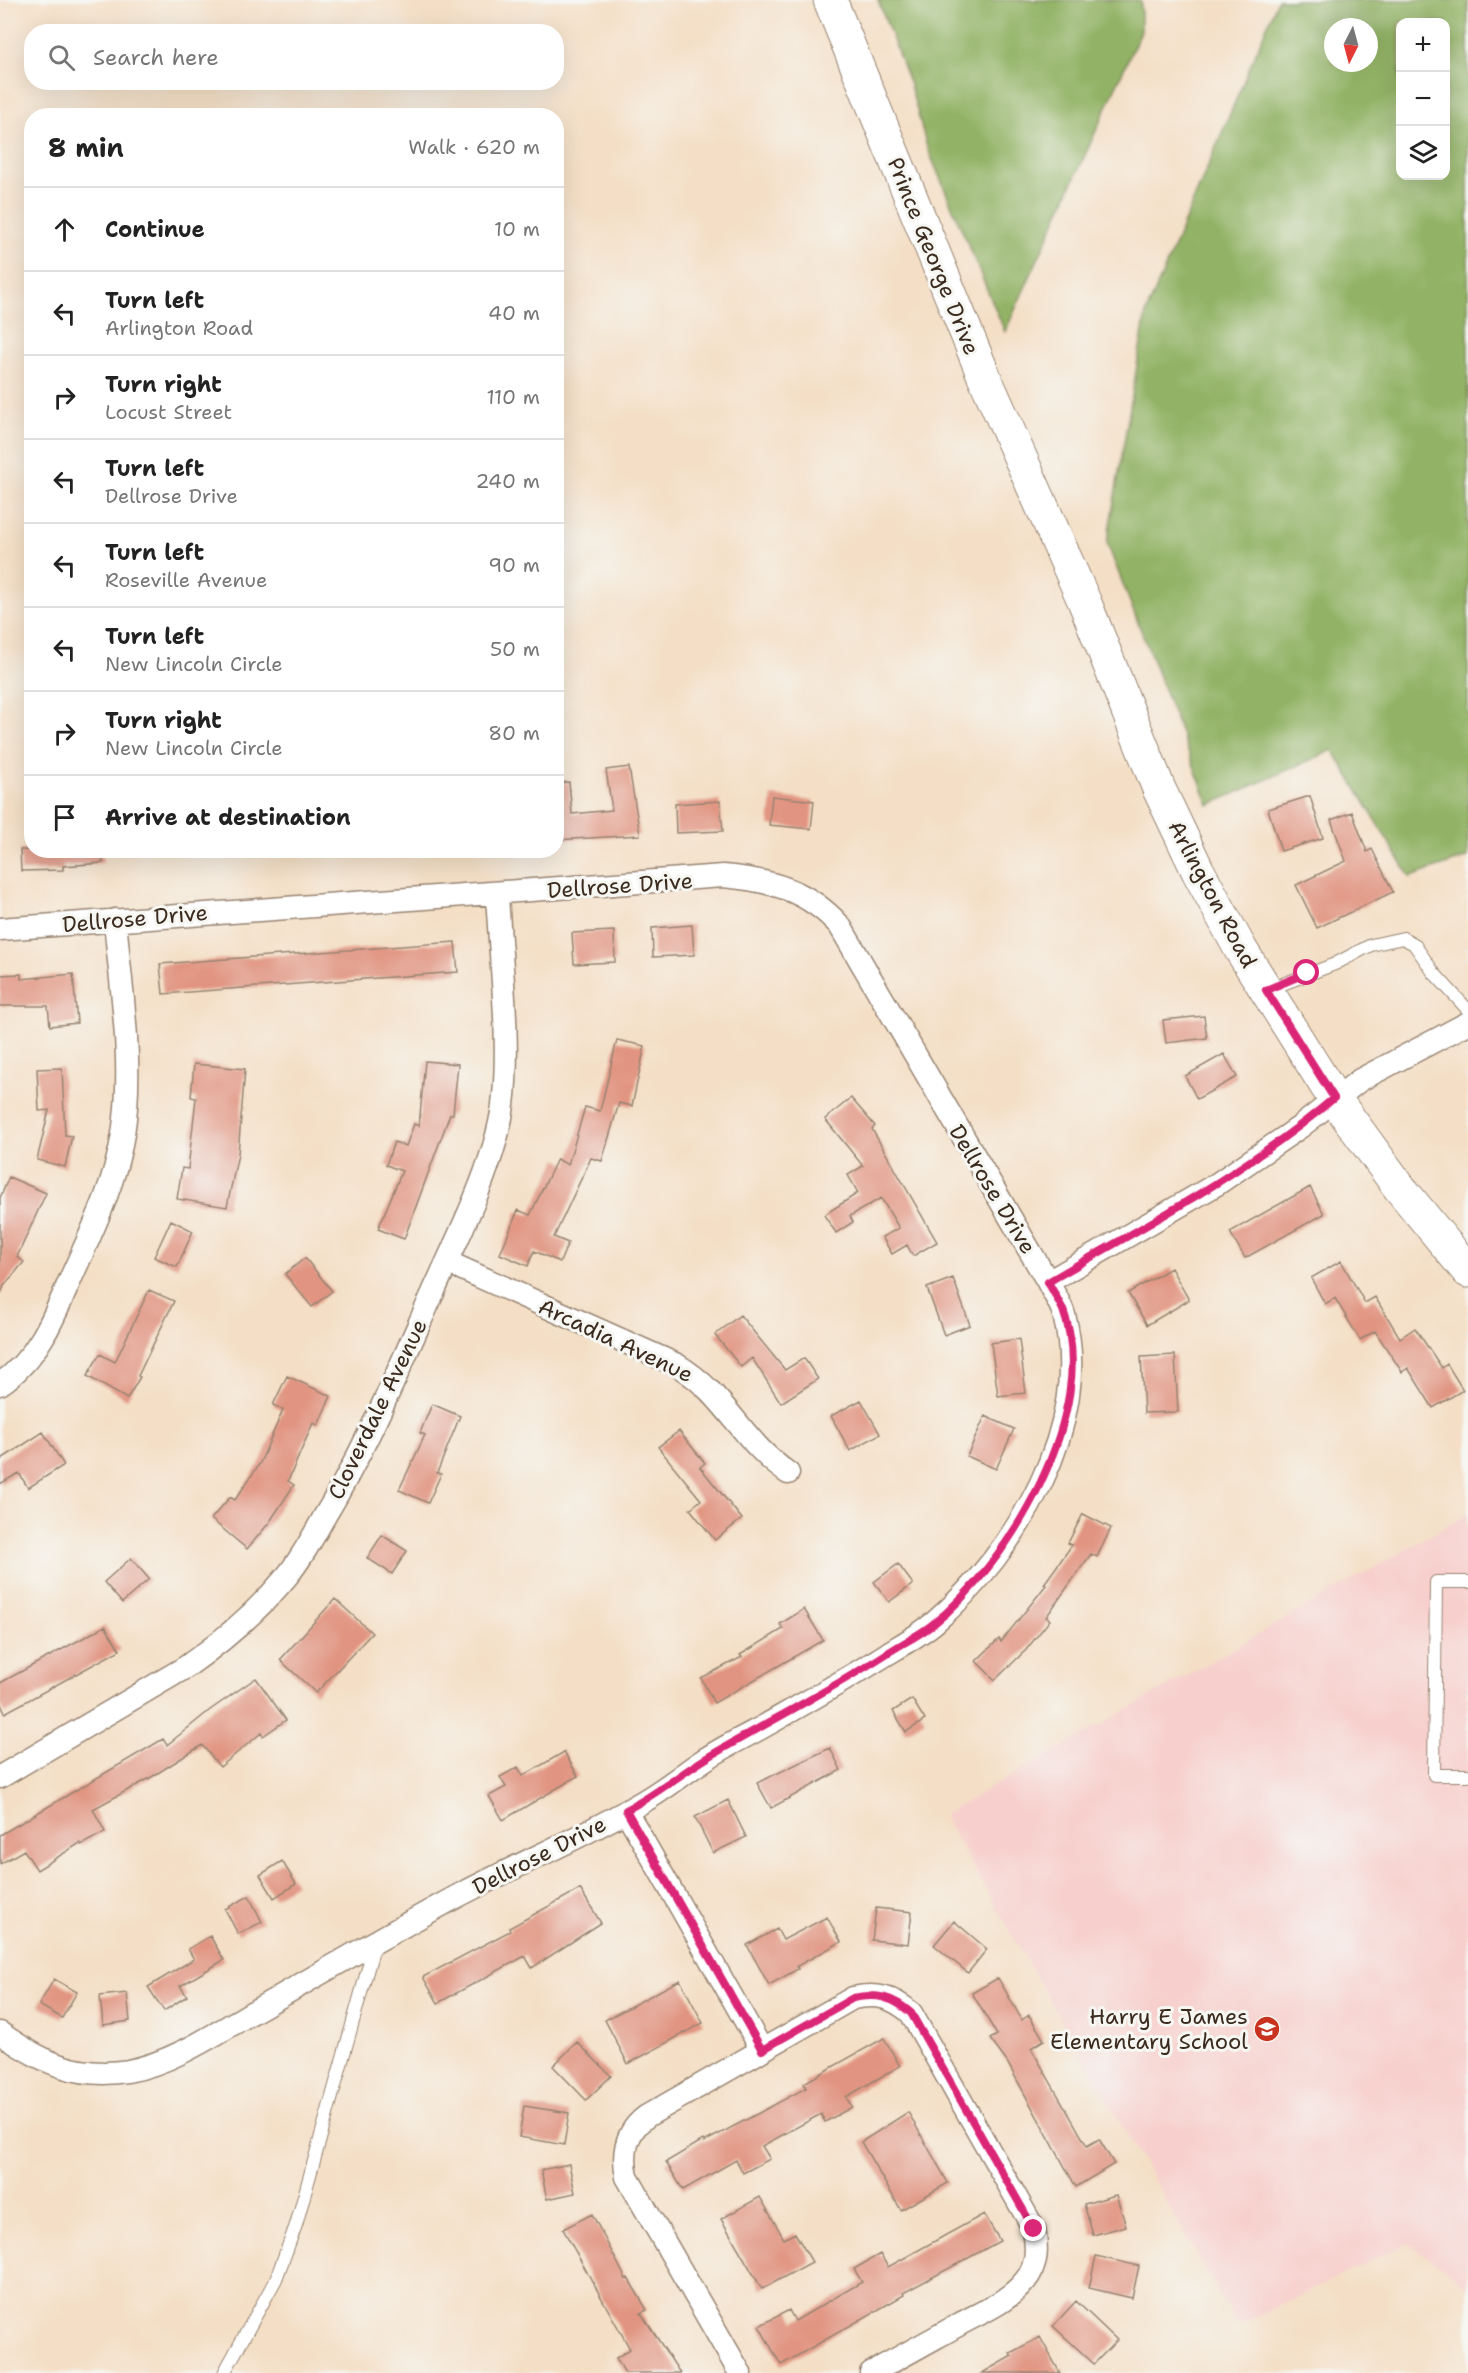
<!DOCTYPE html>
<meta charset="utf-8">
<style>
:root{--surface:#fff;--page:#f6f6f6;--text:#222;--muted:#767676;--line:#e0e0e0}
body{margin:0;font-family:"Shantell Sans",sans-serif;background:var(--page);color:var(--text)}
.controls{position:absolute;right:18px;top:18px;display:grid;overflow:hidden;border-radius:12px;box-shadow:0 6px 24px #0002}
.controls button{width:54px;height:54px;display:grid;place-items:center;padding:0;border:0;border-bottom:2px solid var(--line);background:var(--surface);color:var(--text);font:30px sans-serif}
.compass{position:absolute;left:1324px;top:18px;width:54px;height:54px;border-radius:50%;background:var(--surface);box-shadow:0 6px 24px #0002;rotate:186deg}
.stop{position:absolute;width:18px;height:18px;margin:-14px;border:4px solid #db2777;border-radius:50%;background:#fff}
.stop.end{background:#db2777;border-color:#fff;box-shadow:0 2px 6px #0008}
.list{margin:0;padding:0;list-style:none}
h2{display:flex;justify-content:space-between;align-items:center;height:78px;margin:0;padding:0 24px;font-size:26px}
h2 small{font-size:20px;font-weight:400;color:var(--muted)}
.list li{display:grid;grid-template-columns:39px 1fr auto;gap:18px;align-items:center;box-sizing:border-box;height:84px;padding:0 24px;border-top:2px solid var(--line)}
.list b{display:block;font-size:22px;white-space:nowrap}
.list p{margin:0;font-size:20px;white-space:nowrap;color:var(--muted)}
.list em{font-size:20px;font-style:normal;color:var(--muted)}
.icon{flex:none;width:33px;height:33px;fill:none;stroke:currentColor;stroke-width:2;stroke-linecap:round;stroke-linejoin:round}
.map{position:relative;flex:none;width:1468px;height:2373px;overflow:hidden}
.search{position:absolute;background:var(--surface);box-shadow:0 6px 24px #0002;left:24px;top:24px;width:540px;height:66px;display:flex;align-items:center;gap:15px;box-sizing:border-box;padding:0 21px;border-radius:24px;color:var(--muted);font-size:22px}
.panel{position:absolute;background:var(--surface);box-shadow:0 6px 24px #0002;left:24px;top:108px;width:540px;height:750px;border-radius:24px}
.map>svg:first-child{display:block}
</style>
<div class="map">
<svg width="1468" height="2373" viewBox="0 0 1468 2373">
<rect width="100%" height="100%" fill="#f6f6f2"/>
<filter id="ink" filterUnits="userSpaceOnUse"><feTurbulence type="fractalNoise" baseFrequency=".0167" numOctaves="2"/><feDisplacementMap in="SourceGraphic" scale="12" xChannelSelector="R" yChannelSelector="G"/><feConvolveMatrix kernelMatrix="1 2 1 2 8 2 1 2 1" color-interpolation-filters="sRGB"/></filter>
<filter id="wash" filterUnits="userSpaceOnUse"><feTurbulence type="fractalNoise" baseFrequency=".008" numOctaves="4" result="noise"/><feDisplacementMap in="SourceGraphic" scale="24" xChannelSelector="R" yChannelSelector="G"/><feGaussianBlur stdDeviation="1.35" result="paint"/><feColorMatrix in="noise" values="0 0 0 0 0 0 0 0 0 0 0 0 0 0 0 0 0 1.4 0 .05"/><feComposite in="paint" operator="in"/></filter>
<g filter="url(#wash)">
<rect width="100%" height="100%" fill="#f4dfc6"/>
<path fill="#f7d0cd" d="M1468,1514V2286L1409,2243L1238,2326L943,1815Z"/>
<path fill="#92b265" stroke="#666e42" stroke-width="1.5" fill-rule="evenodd" d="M878,0H1141V31L1005,332L927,147L910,85Z
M1278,0H1468V857L1410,877L1333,750L1209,805L1107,543L1146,313ZM1400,22H1446V176H1400ZM1333,27H1369V63H1333Z"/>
<g id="blocks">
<path fill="#e19481" d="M629,767L640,835L556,840V783L569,782L572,814L612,810L606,770Z
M772,796L814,801L811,829L769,825Z
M1310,796L1323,838L1281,851L1268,809Z
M720,801L723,831L676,833L675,804Z
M1352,812L1367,852L1372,849L1393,892L1317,928L1296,885L1346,861L1331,820Z
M20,850H102L103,863L63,866V870L21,871Z
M692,925L694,955L653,957L652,928Z
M614,931L615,962L574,964L572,933Z
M455,942L458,972L163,994L160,964Z
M21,974V979L73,974L77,1023L50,1026L48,1006H0V975Z
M1204,1016L1207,1038L1166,1043L1163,1020Z
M617,1040L645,1046L632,1106L619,1103L602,1161L591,1158L554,1237L568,1243L560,1262L534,1251L528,1266L500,1254L518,1210L530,1215L557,1159L568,1165L585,1107L600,1111Z
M1224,1054L1237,1077L1197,1099L1185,1076Z
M425,1061L458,1064L453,1114H450L404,1239L378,1229L402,1171L386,1165L394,1142L406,1146L414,1124L419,1126Z
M194,1064L245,1069L238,1154L227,1207L177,1199L182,1168L188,1169L196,1098L191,1097Z
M62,1068L65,1135L72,1136L65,1167L37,1160L49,1110L39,1111L37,1069Z
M851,1098L875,1126L872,1129L937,1242L913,1256L907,1245L892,1254L882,1237L899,1228L881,1198L850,1216L853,1222L836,1233L824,1215L858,1193L848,1175L863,1166L825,1119Z
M9,1177L46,1193L17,1257L24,1262L4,1286L0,1296V1198Z
M1310,1187L1324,1214L1245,1258L1230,1232Z
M171,1220L193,1231L177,1267L154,1257Z
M305,1258L332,1291L312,1307L285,1274Z
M1341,1261L1365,1303L1375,1297L1400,1338L1415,1328L1442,1368L1447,1364L1463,1390L1433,1408L1408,1368L1402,1372L1375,1331L1360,1340L1335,1298L1325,1304L1311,1278Z
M1171,1268L1189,1300L1147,1325L1128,1293Z
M953,1278L970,1325L944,1335L927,1288Z
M149,1290L174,1301L138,1376L140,1377L127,1399L87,1376L100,1354L115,1362Z
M740,1315L785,1370L804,1358L818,1379L781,1403L752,1358L741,1367L715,1335Z
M1019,1339L1026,1393L998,1396L991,1343Z
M1175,1355L1178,1412L1144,1413L1141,1357Z
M287,1376L331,1396L318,1425L313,1423L288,1481L294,1485L269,1523L247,1549L211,1519L230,1497L235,1500L260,1463L283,1410L273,1405Z
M861,1400L880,1434L850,1451L831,1416Z
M432,1404L460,1416L437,1473L441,1474L428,1503L399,1490L425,1435L420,1433Z
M985,1416L1014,1429L996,1469L967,1456Z
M679,1431L705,1463L700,1467L742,1519L715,1540L690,1509L701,1500L658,1447Z
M43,1432L64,1465L28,1488L19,1473L0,1484V1460Z
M1083,1514L1111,1528L1097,1557L1091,1554L1046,1617L1050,1620L1026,1650L995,1680L976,1661L999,1639L1001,1642L1046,1585L1044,1584L1072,1545L1068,1543Z
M382,1535L407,1551L392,1574L367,1558Z
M131,1558L149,1579L122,1603L104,1582Z
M898,1564L913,1584L889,1602L874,1582Z
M335,1599L372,1633L316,1693L280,1660Z
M804,1609L823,1640L714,1703L701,1678L742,1657L740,1655L783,1629L780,1624Z
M105,1626L120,1650L5,1713L0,1702V1683Z
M256,1678L286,1720L263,1736L261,1733L220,1767L202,1745L150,1778L93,1809L105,1832L81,1845L80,1843L37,1870L24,1850L0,1864V1835L163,1739L167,1745L210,1710Z
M912,1699L925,1720L906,1732L893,1711Z
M830,1748L841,1770L771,1808L757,1783Z
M564,1752L578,1776L503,1820L489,1796L506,1787L500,1777L518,1767L523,1776Z
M728,1800L746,1837L713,1853L695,1817Z
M282,1861L296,1884L274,1898L260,1875Z
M580,1889L601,1923L532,1968L525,1956L438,2003L423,1977L510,1931L509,1928Z
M249,1896L262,1922L238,1934L225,1909Z
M876,1908L912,1912L908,1944L872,1940Z
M827,1917L841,1942L797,1966L798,1969L769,1985L747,1945L777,1929L783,1940Z
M954,1921L987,1949L968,1973L934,1945Z
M210,1936L224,1960L180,1986L187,1996L164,2011L148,1987L194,1959L188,1949Z
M998,1978L1022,2020L1029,2015L1044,2040L1031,2048L1087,2146L1099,2139L1114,2164L1076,2187L1007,2062L990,2039L997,2035L972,1993Z
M54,1979L77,1992L62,2018L39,2005Z
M680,1980L703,2023L628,2064L605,2020Z
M127,1993L130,2021L103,2025L100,1996Z
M884,2038L900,2066L846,2097L852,2107L825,2122L821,2114L762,2146L770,2159L743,2173L736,2160L683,2190L666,2162L703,2140L704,2142L806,2088L804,2083Z
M577,2042L611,2076L586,2100L553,2066Z
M524,2106L569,2113L564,2145L519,2137Z
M908,2112L948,2183L901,2210L861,2142Z
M569,2164L575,2193L547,2199L541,2170Z
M1116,2195L1126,2226L1093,2235L1084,2204Z
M760,2197L784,2239L795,2233L812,2262L762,2289L721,2219Z
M592,2214L626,2279L628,2278L647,2310L641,2313L680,2373H625L616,2358L630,2349L563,2229Z
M984,2214L1000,2241L903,2293L904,2295L781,2365L759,2326L789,2310L795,2321L862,2282L854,2269L880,2254L888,2267Z
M1096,2256L1139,2266L1132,2298L1089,2288Z
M1076,2301L1117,2340L1094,2364L1053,2326Z
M1040,2337L1060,2373H982L1012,2356L1010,2353Z"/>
</g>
</g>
<g filter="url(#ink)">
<use href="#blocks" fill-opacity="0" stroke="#988472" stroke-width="1.5"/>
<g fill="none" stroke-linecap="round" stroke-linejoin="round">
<g stroke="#988472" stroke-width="14">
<path id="lane" d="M1267,990L1335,964L1371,945L1403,938L1414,944L1434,973L1468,1010
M1468,1582H1436L1434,1775H1468
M224,2373L276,2279L296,2225L375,1943"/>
</g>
<g stroke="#988472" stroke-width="25">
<path id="street" d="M0,929L723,876C770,880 808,890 840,926L1048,1282C1053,1293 1061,1303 1064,1315C1093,1425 1016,1552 935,1622C921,1634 903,1644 887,1654C846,1680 803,1704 761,1728C742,1738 722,1748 704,1760C684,1773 665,1789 644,1801C584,1837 518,1864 456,1897C387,1934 320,1974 253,2012C215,2034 172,2063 128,2071C76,2079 42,2062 0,2033
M447,1262L677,1365C727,1395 741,1441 788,1473
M1048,1282L1217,1184L1300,1127L1360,1080L1468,1023
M0,1384C37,1359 53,1320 70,1280C91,1233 115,1185 123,1134C134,1064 121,990 115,920
M0,1777L186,1667C223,1641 258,1611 287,1576C301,1559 312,1539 323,1519C366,1448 398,1371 432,1295C456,1241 496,1163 503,1105C511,1041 500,959 497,893
M626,1811L762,2050
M740,2373L627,2177C622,2152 626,2131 647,2116L853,1998C877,1993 893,1997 911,2013L1034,2229C1037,2247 1038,2266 1025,2281C1009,2301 982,2312 960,2324C931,2340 901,2357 871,2373"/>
</g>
<g stroke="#988472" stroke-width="35">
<path id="secondary" d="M830,0L984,376L1085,603L1159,789L1198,871L1241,950L1334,1098L1399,1187L1468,1271"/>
</g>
<use href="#lane" stroke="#fff" stroke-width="12"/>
<use href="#street" stroke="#fff" stroke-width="22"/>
<use href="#secondary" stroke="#fff" stroke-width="33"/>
</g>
</g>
<g fill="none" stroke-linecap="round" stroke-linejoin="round" filter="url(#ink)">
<path stroke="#db2777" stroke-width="8" d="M1034,2229L911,2013C893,1997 877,1993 853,1998L762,2050L626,1810C656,1795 681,1773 710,1756C768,1722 829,1691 886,1654C901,1644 918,1636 932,1625C1009,1565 1101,1410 1063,1310C1059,1301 1053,1291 1048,1282C1146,1225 1247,1172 1334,1098L1266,990L1307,973"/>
</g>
<defs>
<g id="school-disc" transform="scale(1.35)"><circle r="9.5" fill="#c8321e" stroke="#f6f6f2"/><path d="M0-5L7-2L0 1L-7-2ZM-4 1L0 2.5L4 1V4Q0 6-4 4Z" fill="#fff"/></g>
</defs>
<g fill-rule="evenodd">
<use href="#school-disc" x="1267" y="2029"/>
</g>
<g text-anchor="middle" stroke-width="6" stroke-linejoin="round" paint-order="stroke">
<g font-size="22" fill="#3b2a1e" stroke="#f6f6f2">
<text transform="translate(934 256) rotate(68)" y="8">Prince George Drive</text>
<text transform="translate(620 885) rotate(-4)" y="8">Dellrose Drive</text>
<text transform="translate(1213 894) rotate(62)" y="8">Arlington Road</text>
<text transform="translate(135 918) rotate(-5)" y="8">Dellrose Drive</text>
<text transform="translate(993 1189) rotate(59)" y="8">Dellrose Drive</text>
<text transform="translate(616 1340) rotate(25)" y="8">Arcadia Avenue</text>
<text transform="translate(377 1409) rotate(-64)" y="8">Cloverdale Avenue</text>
<text transform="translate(539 1855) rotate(-27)" y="8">Dellrose Drive</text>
</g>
<g font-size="22" fill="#3b2a1e" stroke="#f6f6f2" text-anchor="end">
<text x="1248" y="2024">Harry E James<tspan x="1248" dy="25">Elementary School</tspan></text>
</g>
</g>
</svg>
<div class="controls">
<button>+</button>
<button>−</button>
<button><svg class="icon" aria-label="layers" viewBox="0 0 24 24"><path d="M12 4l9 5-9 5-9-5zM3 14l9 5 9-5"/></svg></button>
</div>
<svg class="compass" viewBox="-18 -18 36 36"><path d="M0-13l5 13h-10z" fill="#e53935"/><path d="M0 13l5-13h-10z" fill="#767676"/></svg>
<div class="stop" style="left:1307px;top:973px"></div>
<div class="stop end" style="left:1034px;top:2229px"></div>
<div class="search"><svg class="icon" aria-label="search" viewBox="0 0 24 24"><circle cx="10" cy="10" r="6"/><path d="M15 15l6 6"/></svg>Search here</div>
<section class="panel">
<h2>8 min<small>Walk · 620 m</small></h2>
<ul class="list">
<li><svg class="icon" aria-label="ahead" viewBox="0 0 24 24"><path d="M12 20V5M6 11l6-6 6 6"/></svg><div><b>Continue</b></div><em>10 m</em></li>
<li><svg class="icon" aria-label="left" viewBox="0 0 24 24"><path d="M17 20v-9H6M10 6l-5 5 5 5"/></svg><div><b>Turn left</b><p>Arlington Road</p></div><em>40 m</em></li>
<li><svg class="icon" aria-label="right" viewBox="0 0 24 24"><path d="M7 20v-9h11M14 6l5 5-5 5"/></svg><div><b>Turn right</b><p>Locust Street</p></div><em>110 m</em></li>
<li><svg class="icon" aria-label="left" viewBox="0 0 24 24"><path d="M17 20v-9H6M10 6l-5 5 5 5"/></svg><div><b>Turn left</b><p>Dellrose Drive</p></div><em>240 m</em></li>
<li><svg class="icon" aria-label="left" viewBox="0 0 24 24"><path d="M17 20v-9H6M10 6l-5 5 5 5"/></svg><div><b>Turn left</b><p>Roseville Avenue</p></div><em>90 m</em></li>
<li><svg class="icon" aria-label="left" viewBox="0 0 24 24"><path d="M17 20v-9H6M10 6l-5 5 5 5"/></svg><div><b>Turn left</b><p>New Lincoln Circle</p></div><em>50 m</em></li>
<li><svg class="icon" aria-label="right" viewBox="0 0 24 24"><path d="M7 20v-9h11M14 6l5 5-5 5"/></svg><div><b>Turn right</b><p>New Lincoln Circle</p></div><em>80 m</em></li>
<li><svg class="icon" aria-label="arrive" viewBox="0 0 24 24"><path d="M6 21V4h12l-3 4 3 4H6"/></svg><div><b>Arrive at destination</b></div></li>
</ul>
</section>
</div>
